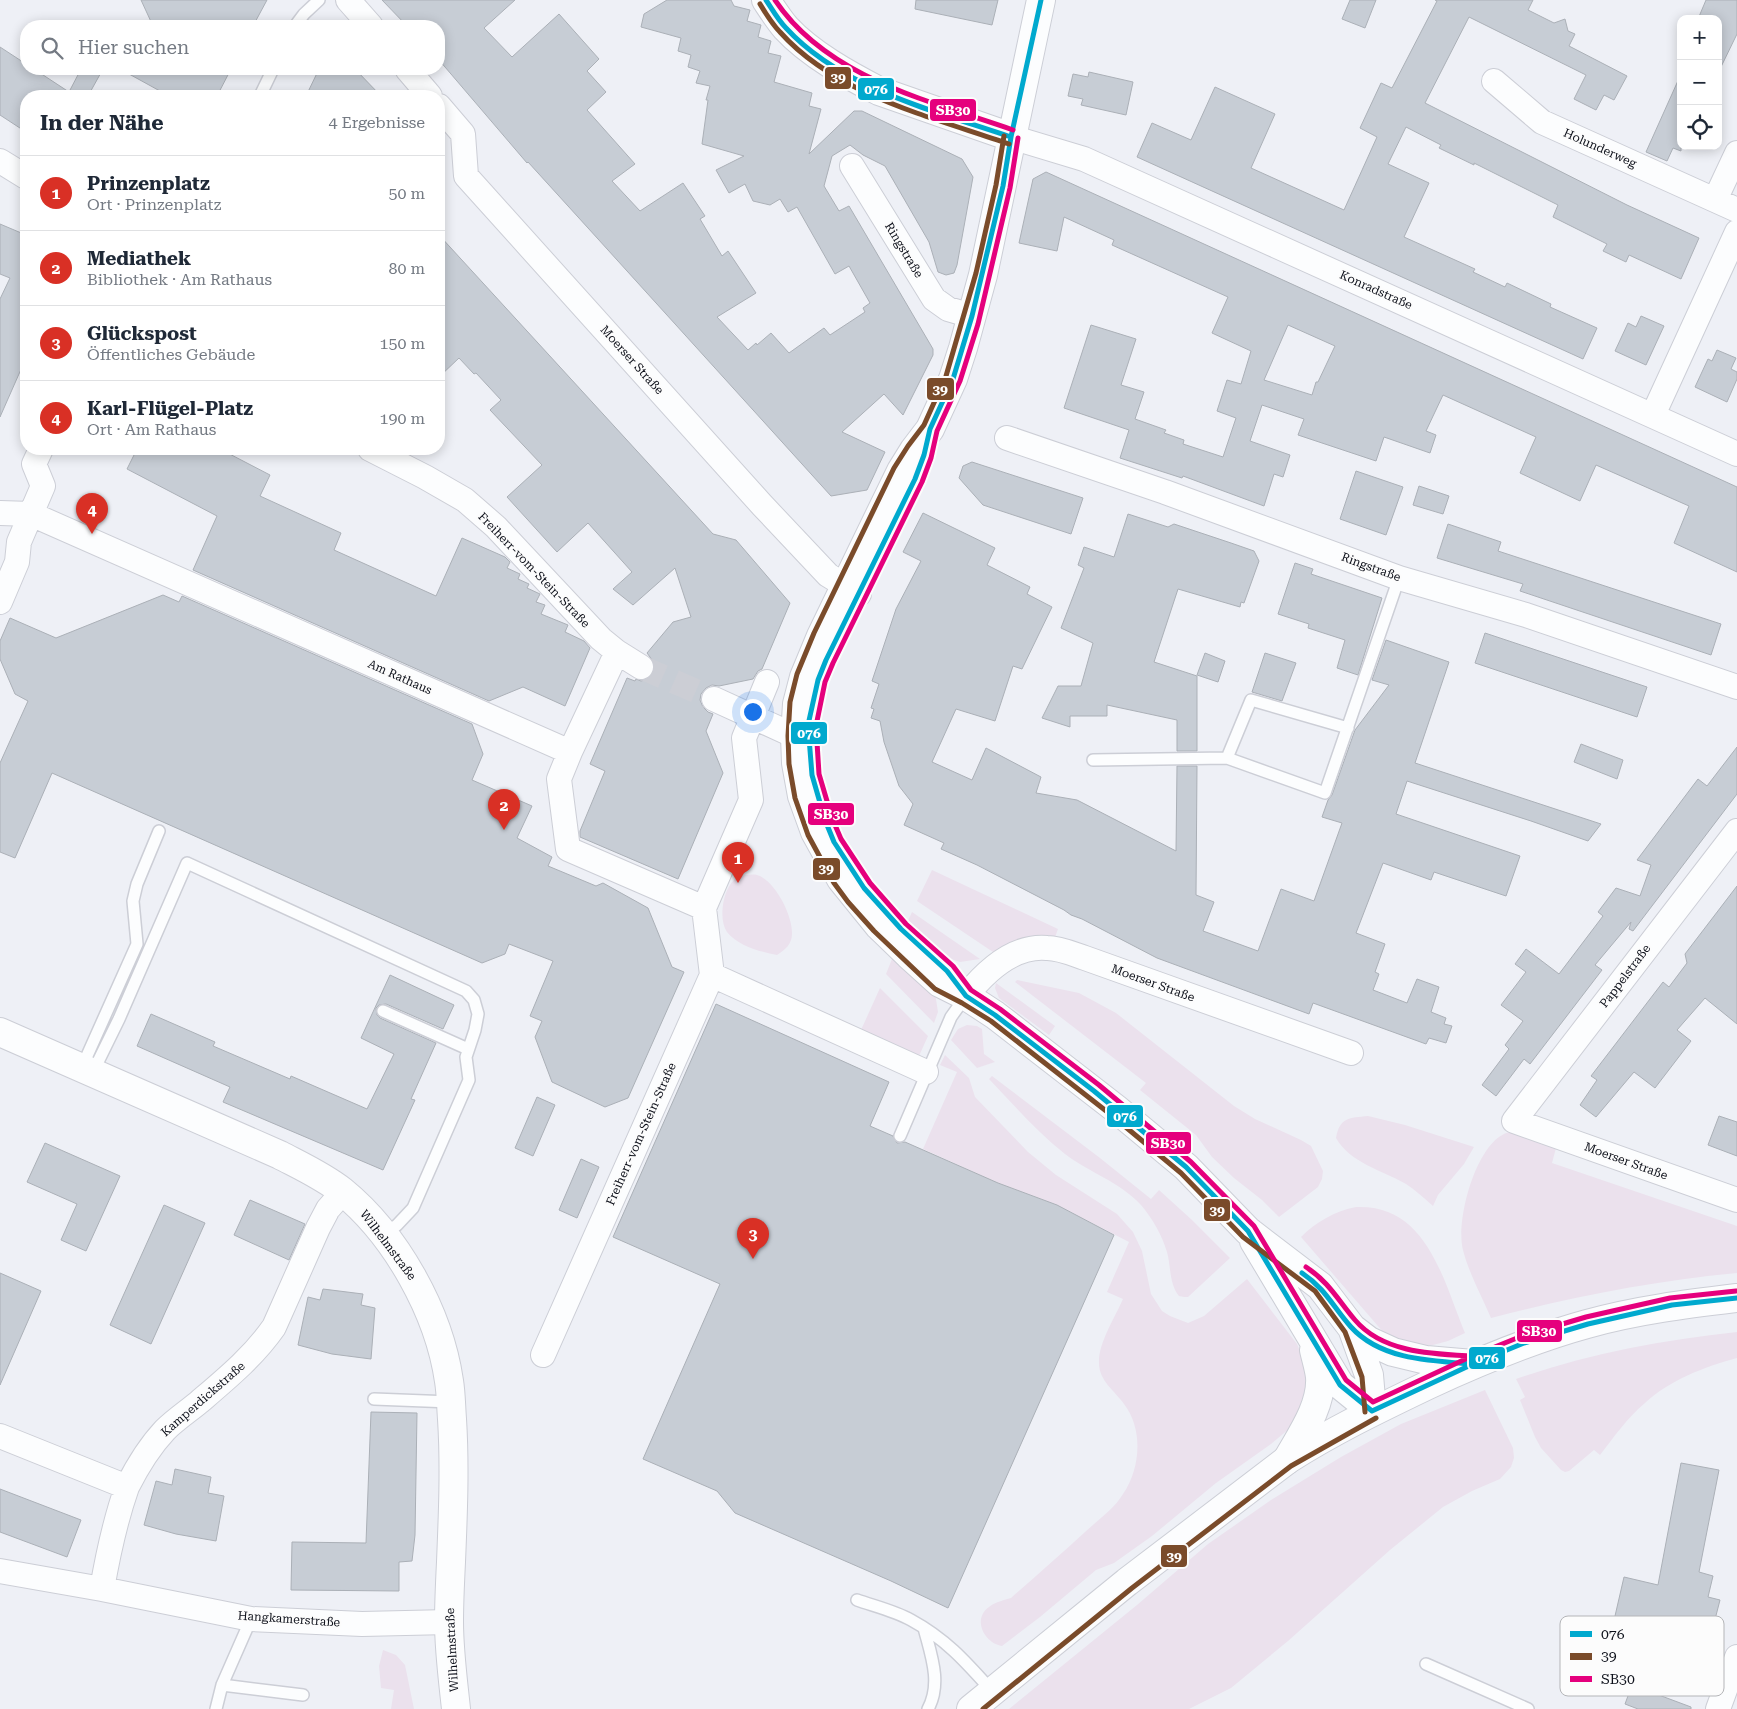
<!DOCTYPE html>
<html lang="de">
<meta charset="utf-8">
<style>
:root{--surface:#fff;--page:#f6f6f7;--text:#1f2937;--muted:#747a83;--line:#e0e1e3;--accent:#d93025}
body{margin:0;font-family:"Roboto Serif",serif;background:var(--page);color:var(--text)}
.controls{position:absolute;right:15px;top:15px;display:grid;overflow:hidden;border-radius:10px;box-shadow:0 2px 12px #0003}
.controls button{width:45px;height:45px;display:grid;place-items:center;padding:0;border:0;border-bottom:1px solid var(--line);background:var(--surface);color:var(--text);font:25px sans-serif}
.you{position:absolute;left:752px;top:711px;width:18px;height:18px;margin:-12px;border:4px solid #fff;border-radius:50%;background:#1a73e8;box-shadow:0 0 0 8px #1a73e833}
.badge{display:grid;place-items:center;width:32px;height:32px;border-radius:50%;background:var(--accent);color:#fff;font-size:16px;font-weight:700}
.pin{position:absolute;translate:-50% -41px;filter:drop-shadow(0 1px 2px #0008)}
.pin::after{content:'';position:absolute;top:26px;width:18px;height:15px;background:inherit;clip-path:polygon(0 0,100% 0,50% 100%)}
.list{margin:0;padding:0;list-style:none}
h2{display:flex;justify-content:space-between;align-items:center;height:65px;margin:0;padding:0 20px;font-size:21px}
h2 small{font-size:16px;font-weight:400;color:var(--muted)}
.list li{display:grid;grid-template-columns:32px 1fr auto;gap:15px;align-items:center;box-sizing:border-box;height:75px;padding:0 20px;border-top:1px solid var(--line)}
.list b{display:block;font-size:19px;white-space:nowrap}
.list p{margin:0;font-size:16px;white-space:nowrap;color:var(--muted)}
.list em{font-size:16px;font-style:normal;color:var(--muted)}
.icon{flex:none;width:28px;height:28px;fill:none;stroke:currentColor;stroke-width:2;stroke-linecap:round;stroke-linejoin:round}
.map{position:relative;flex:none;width:1737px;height:1709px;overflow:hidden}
.search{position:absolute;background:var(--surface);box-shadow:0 2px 12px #0003;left:20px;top:20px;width:425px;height:55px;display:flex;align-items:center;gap:12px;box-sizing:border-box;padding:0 18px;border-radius:20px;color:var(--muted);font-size:19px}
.panel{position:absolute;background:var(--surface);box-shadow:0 2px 12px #0003;left:20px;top:90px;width:425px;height:365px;border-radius:20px}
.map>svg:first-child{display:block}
</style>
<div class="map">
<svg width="1737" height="1709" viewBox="0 0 1737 1709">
<rect width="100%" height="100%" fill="#eef0f6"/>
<path fill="#ebe1ed" d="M932,870L1058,929L1054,940L1032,939L993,952L917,901Z
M745,875C749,875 754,874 757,875C775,880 793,916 792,934C792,944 785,950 777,955C761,952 738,946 727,932C718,919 723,890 734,880C737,877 741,877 745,875Z
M912,912L980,959L960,962L948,958L908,921Z
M894,954L935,993L938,1012L934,1023L886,974Z
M1017,980L1079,993L1116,1013L1234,1106L1255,1119L1301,1140L1311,1146L1323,1171L1322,1179L1318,1187L1279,1217L1262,1200L1234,1178L1212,1157L1196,1135L1140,1090L1146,1083L1015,982Z
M996,983L1055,1026L1049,1035L999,998L995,988Z
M880,988L928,1036L919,1056L861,1030Z
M967,1025L977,1026L982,1029L984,1054L995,1062L977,1068L951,1040L958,1029Z
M945,1055L969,1078L975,1097L1028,1152L1056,1175L1117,1214L1133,1232L1142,1251L1151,1294L1162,1311L1170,1316L1188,1323L1204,1316L1247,1279L1297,1344L1305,1363L1308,1379L1306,1394L1300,1412L1290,1428L1271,1444L1216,1483L1152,1536L1114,1563L1096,1570L1040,1617L1002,1646C984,1643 972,1619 989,1607C995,1602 1004,1600 1011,1598C1036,1576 1061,1554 1085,1532C1098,1520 1114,1509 1123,1494C1140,1469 1144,1430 1124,1404C1115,1391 1099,1381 1099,1363C1098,1344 1115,1317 1123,1299L1107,1292L1129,1242L1057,1205L998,1183L923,1149L957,1072L940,1065Z
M992,1076L1100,1158L1151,1199L1159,1190L1192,1220L1230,1258L1188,1297H1184L1179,1296C1169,1284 1171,1266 1167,1252C1162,1235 1152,1218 1141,1205C1120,1182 1090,1173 1065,1154C1037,1132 1014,1105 989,1079Z
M1368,1116L1405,1125L1474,1147L1464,1164L1438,1195L1433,1206C1424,1198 1415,1190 1406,1184C1382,1170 1350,1163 1336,1138C1340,1117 1349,1118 1368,1116Z
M1510,1132L1556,1148L1552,1163L1737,1226V1273C1653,1281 1572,1297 1491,1318C1482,1297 1468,1271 1463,1250C1455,1221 1477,1138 1510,1132Z
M1356,1207C1427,1204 1443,1280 1465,1333L1448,1341L1433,1345L1418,1346L1406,1343L1384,1333L1301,1237C1316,1222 1335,1211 1356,1207Z
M1737,1332V1358C1704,1367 1670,1380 1645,1403C1627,1418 1614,1437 1600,1455L1594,1450L1569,1471L1565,1472L1561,1470L1541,1448L1535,1437L1520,1400L1525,1397L1516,1379C1588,1354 1661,1340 1737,1332Z
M1485,1390L1513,1448L1514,1458L1511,1467L1500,1479L1472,1491L1443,1507L1390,1550L1288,1641L1231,1688L1189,1709H1009L1137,1605L1208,1544L1271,1500L1341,1457L1401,1424Z
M383,1650L396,1655L405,1665L414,1709H391L394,1690L381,1688L379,1666Z"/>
<path fill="#c7cdd5" stroke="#abb0b7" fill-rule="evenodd" d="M141,0H267L253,26H153Z
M382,0H515L484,28L512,57L559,14L599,59L587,71L606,92L587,110L635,164L612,181L640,211L683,183L705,216L700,219L722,256L728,251L756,293L717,317L748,350L756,343L757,345L771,333L789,353L824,328L830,335L865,312L863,308L870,303L849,266L835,274L797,207L788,212L780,199L770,205L753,201L745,184L729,193L716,170L744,156L702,144L708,100H706L710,86L696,83L700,71L688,67L691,55L678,51L681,38L641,27L644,14L667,0H731L734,6L750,10L747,21L761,25L758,37L771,41L768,53L781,56L774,82L812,93L809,106L821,109L809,154L854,111H862L962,159L973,177L957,265L954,273L946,275L938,272L929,242L885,166L863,155L850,145L832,156L824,186L839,211L849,206L933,349V355L903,415L884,394L842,432L885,452L867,490L831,496L598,239L528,162L527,163L439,60V26H407Z
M916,0H998L992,25L915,9Z
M1350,0H1376L1365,28L1342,19Z
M1435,0H1533L1528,10L1554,23L1565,19L1568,31L1575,34L1569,46L1627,76L1614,100L1604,95L1596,110L1574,99L1586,75L1469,17L1425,103L1627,205L1699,238L1681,279L1629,255L1626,262L1603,251L1607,244L1553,217L1558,205L1474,163V165L1439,148L1441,145L1406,127L1388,164L1429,183L1404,237L1475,269L1473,272L1505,287L1507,283L1551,304L1550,307L1597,328L1583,359L1137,157L1152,123L1191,140L1215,87L1275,114L1251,168L1344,210L1377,137L1360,128L1381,83L1392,88L1437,1Z
M1706,0H1737V34L1718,73V19H1698Z
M0,47L26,64V69H34L69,92L81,69H103L88,96H26V132L0,115Z
M120,69H231L217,96H169Z
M319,69H355L381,96H306Z
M1089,72L1133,82L1126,115L1081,105L1083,99L1068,96L1073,74L1088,77Z
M1681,74V151L1673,148L1667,161L1646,152Z
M1046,172L1737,487V572L1674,543L1689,506L1596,465L1580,501L1520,473L1536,437L1443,395L1426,431L1436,435L1430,453L1384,437L1376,461L1298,435L1304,419L1262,405L1250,441L1290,455L1283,477L1274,474L1264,506L1183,476L1182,478L1120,458L1129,430L1064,408L1091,325L1136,339L1121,385L1144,392L1135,419L1166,430L1164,433L1184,440L1183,444L1223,457L1236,418L1217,411L1227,380L1241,384L1251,351L1212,333L1228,297L1112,245L1114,240L1064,217L1057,251L1019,243L1033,179ZM1288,325L1335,346L1318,382H1316L1312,395L1264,380Z
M0,224L26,235V358L0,417V299L10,278L0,274Z
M439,235L713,534L736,540L790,603L762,669L758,671L753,679L719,686L712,685L706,688L701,694L700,700L703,707L708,712L713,714L706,731L723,773L678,879L580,837V831L605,771L590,764L627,678L635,681L636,679L641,681L648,679L652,675L655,668L653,661L647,653L673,622L691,617L675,568L633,605L613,589L632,572L588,523L557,552L507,497L542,465L490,410L501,400L476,373L474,374L459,358L439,377Z
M1641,316L1664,326L1646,365L1615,351L1628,323L1636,327Z
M1717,350L1736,358L1731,369L1737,372V379L1727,402L1695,387L1708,359L1712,361Z
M137,449H220L270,475L260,496L341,533L334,550L436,596L462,538L505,557L510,562L507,568L520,574L518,579L529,584L527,588L540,594L536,602L545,605L541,614L568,625L565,632L584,641L590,648L565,706L523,687L489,701L193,570L217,516L127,469Z
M972,462L1083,498L1071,534L983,505L959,478L963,466Z
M1356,471L1403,487L1386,535L1340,519Z
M1419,486L1449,496L1443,514L1413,505Z
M923,513L995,548L987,565L1030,587L1027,594L1052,607L1022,669L1013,666L995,721L956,709L932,762L972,780L986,748L1041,777L1036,793L1077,800L1176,851L1177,766H1197L1196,895L1214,902L1203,931L1258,951L1281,889L1314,901L1342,823L1322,817L1328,800L1332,795L1355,730L1389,685L1372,680L1386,640L1449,662L1415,763L1601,824L1588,841L1531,821L1407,781L1396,814L1520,856L1506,896L1434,872L1431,880L1383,863L1356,933L1385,944L1375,972L1379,974L1373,990L1407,1003L1417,979L1439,987L1431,1012L1446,1018L1444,1024L1452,1026L1446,1043L1429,1038L1426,1044L1313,1003L1309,1014L1157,958L1082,919L1071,915L1064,910L977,865L941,849L944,843L904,825L913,804L899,786L884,742L880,721L871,718L874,709L871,708L879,684L872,681L896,609L921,561L903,552Z
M1128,514L1168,527L1174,524L1231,543L1254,551L1259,561L1244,603L1241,602L1240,607L1178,589L1154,662L1197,676V751H1177V720L1107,705V716H1070V727L1042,718L1058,686H1081L1093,643L1061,628L1084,568L1078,565L1084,547L1114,557Z
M1448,524L1501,542L1498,551L1721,624L1711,655L1520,591L1523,584L1437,558Z
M1295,563L1313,569L1311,574L1382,598L1358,675L1337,668L1345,640L1308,628L1309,624L1278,614Z
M163,595L179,602L182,596L472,724L483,754L472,780L532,806L517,838L552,857L548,866L596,886L603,883L648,908L672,967L684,972L628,1098L605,1107L552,1082L535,1037L542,1021L530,1016L553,961L509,944L505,954L482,963L52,773L15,858L0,852V763L28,701L15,694L0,659V641L10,618L56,638Z
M1485,633L1647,687L1637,717L1475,663Z
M1205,653L1225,661L1218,682L1197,675Z
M1265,653L1296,663L1282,701L1252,692Z
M1581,744L1623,760L1617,779L1574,762Z
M1737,747V794L1633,931L1629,929L1631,922L1595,965L1602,970L1530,1064L1524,1059L1496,1096L1482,1085L1509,1049L1505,1045L1523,1021L1501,1005L1526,972L1515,964L1526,949L1559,974L1603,916L1598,912L1616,888L1640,896L1651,865L1637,860L1698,779L1707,786Z
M1737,886V1024L1705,998L1677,1030L1691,1041L1655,1088L1634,1072L1596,1117L1580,1105L1597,1080L1591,1076L1663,982L1669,987L1687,963L1685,954Z
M390,975L454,1005L443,1029L386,1004L379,1005L376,1008L377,1015L380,1018L436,1043L411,1099L415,1100L383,1170L223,1102L230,1087L137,1046L151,1014L215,1042L213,1046L290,1079L291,1076L367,1109L394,1054L361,1038Z
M716,1004L889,1082L870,1126L893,1136L897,1143L905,1142L998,1183L1057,1205L1114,1235L948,1608L891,1581L735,1513L717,1491L643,1459L720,1284L613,1237Z
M537,1097L555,1105L533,1156L515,1148Z
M1719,1116L1737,1122V1156L1708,1145Z
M45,1143L120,1176L86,1251L61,1240L77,1204L27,1182Z
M581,1159L599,1167L577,1218L559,1210Z
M250,1200L305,1224L289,1260L234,1235Z
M164,1205L205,1223L151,1344L110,1325Z
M0,1273L41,1291L0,1385Z
M323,1289L363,1294L361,1305L375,1308L371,1359L332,1354L298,1345L308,1297L320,1300Z
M371,1412L417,1413L415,1535L412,1561L399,1562V1591L291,1590L292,1542L366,1543Z
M1681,1463L1719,1470L1699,1572L1713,1576L1708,1597L1720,1600L1711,1635L1646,1620L1639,1649L1609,1642L1624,1577L1658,1585Z
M175,1469L211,1477L208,1493L224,1496L216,1541L176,1534L144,1525L156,1481L172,1485Z
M0,1489L81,1520L67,1557L0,1532Z
M1632,1685L1691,1707V1709H1638L1625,1704Z"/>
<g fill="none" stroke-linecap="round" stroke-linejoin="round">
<path stroke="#ccced5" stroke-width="24" stroke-dasharray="24 12" stroke-linecap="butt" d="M641,667L714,699"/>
<g stroke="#ccced6" stroke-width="14">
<path id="lane" d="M295,26L304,14L319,0
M260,96L273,69
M1348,728L1251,700L1227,758L1325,793L1399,578
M1093,760L1227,758
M383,1011L468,1049
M82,1067L137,944L133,901L137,884L159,831
M93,1072L119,1019L187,863L466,991L474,1000L478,1014L475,1030L466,1057L469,1080L413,1208L397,1225L383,1235
M900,1136L951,1017L966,996
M374,1399L451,1402
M857,1600C874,1606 895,1611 911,1620C946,1639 966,1662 992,1691
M924,1628C931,1655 942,1683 928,1709
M1426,1664L1528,1709
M222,1685L303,1695
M216,1709L222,1685L251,1619"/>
</g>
<g stroke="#ccced6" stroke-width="26">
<path id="street" d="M348,0L371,26
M407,69L430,96
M1494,81L1542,122L1737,210
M439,106L463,134L466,176L762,505L828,575L859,594
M1011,137L1084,159L1737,454
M0,161L26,177
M852,166L934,299L948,309L972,316
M1715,200L1737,153
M1653,415L1737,232
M1007,438L1165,492L1399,578L1526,615L1737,687
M370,449L425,477L465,500L496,527L601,639L617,652L641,667
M0,513L31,514L570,752L559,779L568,849L704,908
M0,602L17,562L19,542L43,486L34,464L41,449
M714,699L795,736
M570,752L617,652
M1737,831L1514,1121L1737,1200
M712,975L926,1072
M966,996C985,972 1014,945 1047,948C1060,948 1073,954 1085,958L1351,1053
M543,1355L712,975L704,908L751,800L744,738L767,682
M0,1436L127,1487C137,1467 149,1447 165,1430C175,1420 187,1412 198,1403C226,1379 253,1357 274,1327L318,1228L328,1209L343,1192
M0,1571L102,1589L251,1619L362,1624L449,1622
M102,1589C108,1554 115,1521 127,1487
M1718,1709L1737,1657"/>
</g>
<g stroke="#ccced6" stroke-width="30">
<path id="secondary" d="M766,0C772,9 779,20 786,28C810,54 848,75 879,91L1011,137
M1041,0L983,275L963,348L953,379L930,429L914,450L901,471L821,636L804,677L797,704L795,736L796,763L802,796L815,832L841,879L879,926L909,955L940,983L966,996L995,1015L1115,1108L1186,1167L1248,1231L1320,1286L1352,1328L1369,1341L1393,1352L1426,1360L1473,1364
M0,1032L280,1155C301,1166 323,1176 342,1191C396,1235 439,1312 449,1381C451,1393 451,1406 452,1419C455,1466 453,1514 451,1562C450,1582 449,1602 449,1622C449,1651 453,1680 456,1709
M1254,1241L1340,1385L1372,1411
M1352,1328L1369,1375L1372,1411
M1287,1460C1301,1435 1322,1406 1320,1377C1319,1368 1316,1359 1314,1350"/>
</g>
<g stroke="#ccced6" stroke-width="30">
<path id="primary" d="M971,1709L1127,1582L1287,1460C1332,1431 1380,1408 1428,1385C1480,1361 1532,1339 1587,1324C1637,1310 1687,1304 1737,1298"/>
</g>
<use href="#lane" stroke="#fcfdfe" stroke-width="11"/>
<use href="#street" stroke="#fcfdfe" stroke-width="24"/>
<use href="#secondary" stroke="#fcfdfe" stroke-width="28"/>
<use href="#primary" stroke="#fcfdfe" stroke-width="28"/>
<g stroke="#fcfcfc" stroke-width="9">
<path id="bus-1" d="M766,0C772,9 778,20 786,28C842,89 935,111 1011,137
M1041,0L1011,137L1003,186L972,316L953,379L930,429L924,455L915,479L826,660L818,680L808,725L812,775L825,820L834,842L864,888L901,929L947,971L966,996L995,1015L1094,1091L1186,1167L1248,1231L1340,1385L1372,1411L1473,1364L1524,1343L1588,1324L1672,1305L1737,1298
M1302,1273C1326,1289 1333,1307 1351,1327C1381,1360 1431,1361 1473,1364L1479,1362"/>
</g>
<g stroke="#fcfcfc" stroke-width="9">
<path id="bus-2" d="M760,4C766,14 772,24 780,32C836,95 932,117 1009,144
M1004,136L996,185L976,273L946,376L924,425L908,446L894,468L814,633L797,674L790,702L788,736L789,764L795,798L808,835L834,883L848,902L874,931L935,989L962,1003L991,1021L1110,1114L1181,1173L1243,1237L1315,1291L1345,1332L1362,1377L1365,1412
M983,1709L1132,1588L1291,1466L1376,1418"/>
</g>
<g stroke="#fcfcfc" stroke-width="9">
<path id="bus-3" d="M775,0C827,78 930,101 1013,130
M1018,138L1010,188L978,324L960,381L937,431L931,458L922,482L833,663L825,682L816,726L819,774L832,818L841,839L870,883L906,924L953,966L971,990L1000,1009L1099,1085L1191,1162L1254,1226L1346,1380L1373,1402L1470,1357L1522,1336L1586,1317L1670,1298L1736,1291
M1306,1267C1329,1282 1338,1300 1355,1320C1383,1353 1433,1354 1472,1356L1477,1355"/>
</g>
<use href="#bus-1" stroke="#00a9ce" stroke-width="5"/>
<use href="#bus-2" stroke="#7a4b2a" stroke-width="5"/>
<use href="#bus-3" stroke="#e5007d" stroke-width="5"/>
</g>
<g text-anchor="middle" stroke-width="4" stroke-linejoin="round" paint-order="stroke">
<g font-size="12" fill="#0d101a" stroke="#fcfcfc">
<text transform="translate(1600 148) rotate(24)" y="4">Holunderweg</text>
<text transform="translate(904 250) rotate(59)" y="4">Ringstraße</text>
<text transform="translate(1376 290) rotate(24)" y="4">Konradstraße</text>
<text transform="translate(632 360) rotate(48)" y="4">Moerser Straße</text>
<text transform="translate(1371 567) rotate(20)" y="4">Ringstraße</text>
<text transform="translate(534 570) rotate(46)" y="4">Freiherr-vom-Stein-Straße</text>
<text transform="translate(400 677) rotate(24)" y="4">Am Rathaus</text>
<text transform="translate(1625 976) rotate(-53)" y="4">Pappelstraße</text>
<text transform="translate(1153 983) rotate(20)" y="4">Moerser Straße</text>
<text transform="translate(641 1134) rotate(-66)" y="4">Freiherr-vom-Stein-Straße</text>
<text transform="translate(1626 1161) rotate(20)" y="4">Moerser Straße</text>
<text transform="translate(388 1245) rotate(53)" y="4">Wilhelmstraße</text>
<text transform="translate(203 1399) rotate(-41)" y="4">Kamperdickstraße</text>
<text transform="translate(289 1619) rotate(4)" y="4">Hangkamerstraße</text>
<text transform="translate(452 1650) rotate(-93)" y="4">Wilhelmstraße</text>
</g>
</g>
<rect x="1560" y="1616" width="164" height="80" rx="8" fill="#fcfcfc" stroke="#b4b5b8" stroke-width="1"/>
<rect x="1570" y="1631" width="22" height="6" fill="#00a9ce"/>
<rect x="1570" y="1653" width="22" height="7" fill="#7a4b2a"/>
<rect x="1570" y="1676" width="22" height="6" fill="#e5007d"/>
<g font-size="14" fill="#0d101a">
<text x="1601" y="1639">076</text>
<text x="1601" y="1661">39</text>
<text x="1601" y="1684">SB30</text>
</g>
<g stroke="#fcfcfc" stroke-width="2">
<rect x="824" y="66" width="28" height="24" rx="5" fill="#7a4b2a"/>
<rect x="857" y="77" width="38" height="24" rx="5" fill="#00a9ce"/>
<rect x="929" y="98" width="48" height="24" rx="5" fill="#e5007d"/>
<rect x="926" y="377" width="29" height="24" rx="5" fill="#7a4b2a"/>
<rect x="790" y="721" width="38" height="24" rx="5" fill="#00a9ce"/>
<rect x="807" y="802" width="48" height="24" rx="5" fill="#e5007d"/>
<rect x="812" y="857" width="29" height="24" rx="5" fill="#7a4b2a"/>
<rect x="1106" y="1104" width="38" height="24" rx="5" fill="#00a9ce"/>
<rect x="1145" y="1131" width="47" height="24" rx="5" fill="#e5007d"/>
<rect x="1203" y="1198" width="28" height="24" rx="5" fill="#7a4b2a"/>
<rect x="1516" y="1319" width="47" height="24" rx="5" fill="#e5007d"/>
<rect x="1468" y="1346" width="38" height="24" rx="5" fill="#00a9ce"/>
<rect x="1160" y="1544" width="28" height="24" rx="5" fill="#7a4b2a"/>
</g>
<g font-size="14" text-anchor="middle" font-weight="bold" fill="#fff">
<text x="838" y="82">39</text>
<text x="876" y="94">076</text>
<text x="953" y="115">SB30</text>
<text x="940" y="394">39</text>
<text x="809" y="738">076</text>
<text x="831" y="819">SB30</text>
<text x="826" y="873">39</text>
<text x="1125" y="1121">076</text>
<text x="1168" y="1148">SB30</text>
<text x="1217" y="1215">39</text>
<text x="1539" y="1336">SB30</text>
<text x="1487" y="1363">076</text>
<text x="1174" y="1561">39</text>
</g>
</svg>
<div class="controls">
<button>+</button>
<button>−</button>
<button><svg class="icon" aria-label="locate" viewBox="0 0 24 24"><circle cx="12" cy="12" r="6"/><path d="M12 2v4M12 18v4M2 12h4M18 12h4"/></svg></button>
</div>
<div class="you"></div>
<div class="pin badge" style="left:738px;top:883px">1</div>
<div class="pin badge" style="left:504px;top:830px">2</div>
<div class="pin badge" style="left:753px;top:1259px">3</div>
<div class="pin badge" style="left:92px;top:534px">4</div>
<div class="search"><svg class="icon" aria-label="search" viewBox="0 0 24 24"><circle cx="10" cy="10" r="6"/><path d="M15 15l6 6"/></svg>Hier suchen</div>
<section class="panel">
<h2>In der Nähe<small>4 Ergebnisse</small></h2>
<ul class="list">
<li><span class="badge">1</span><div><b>Prinzenplatz</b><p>Ort · Prinzenplatz</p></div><em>50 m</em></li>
<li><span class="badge">2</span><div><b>Mediathek</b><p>Bibliothek · Am Rathaus</p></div><em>80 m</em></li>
<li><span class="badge">3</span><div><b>Glückspost</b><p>Öffentliches Gebäude</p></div><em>150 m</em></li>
<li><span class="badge">4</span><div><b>Karl-Flügel-Platz</b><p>Ort · Am Rathaus</p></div><em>190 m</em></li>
</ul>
</section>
</div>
